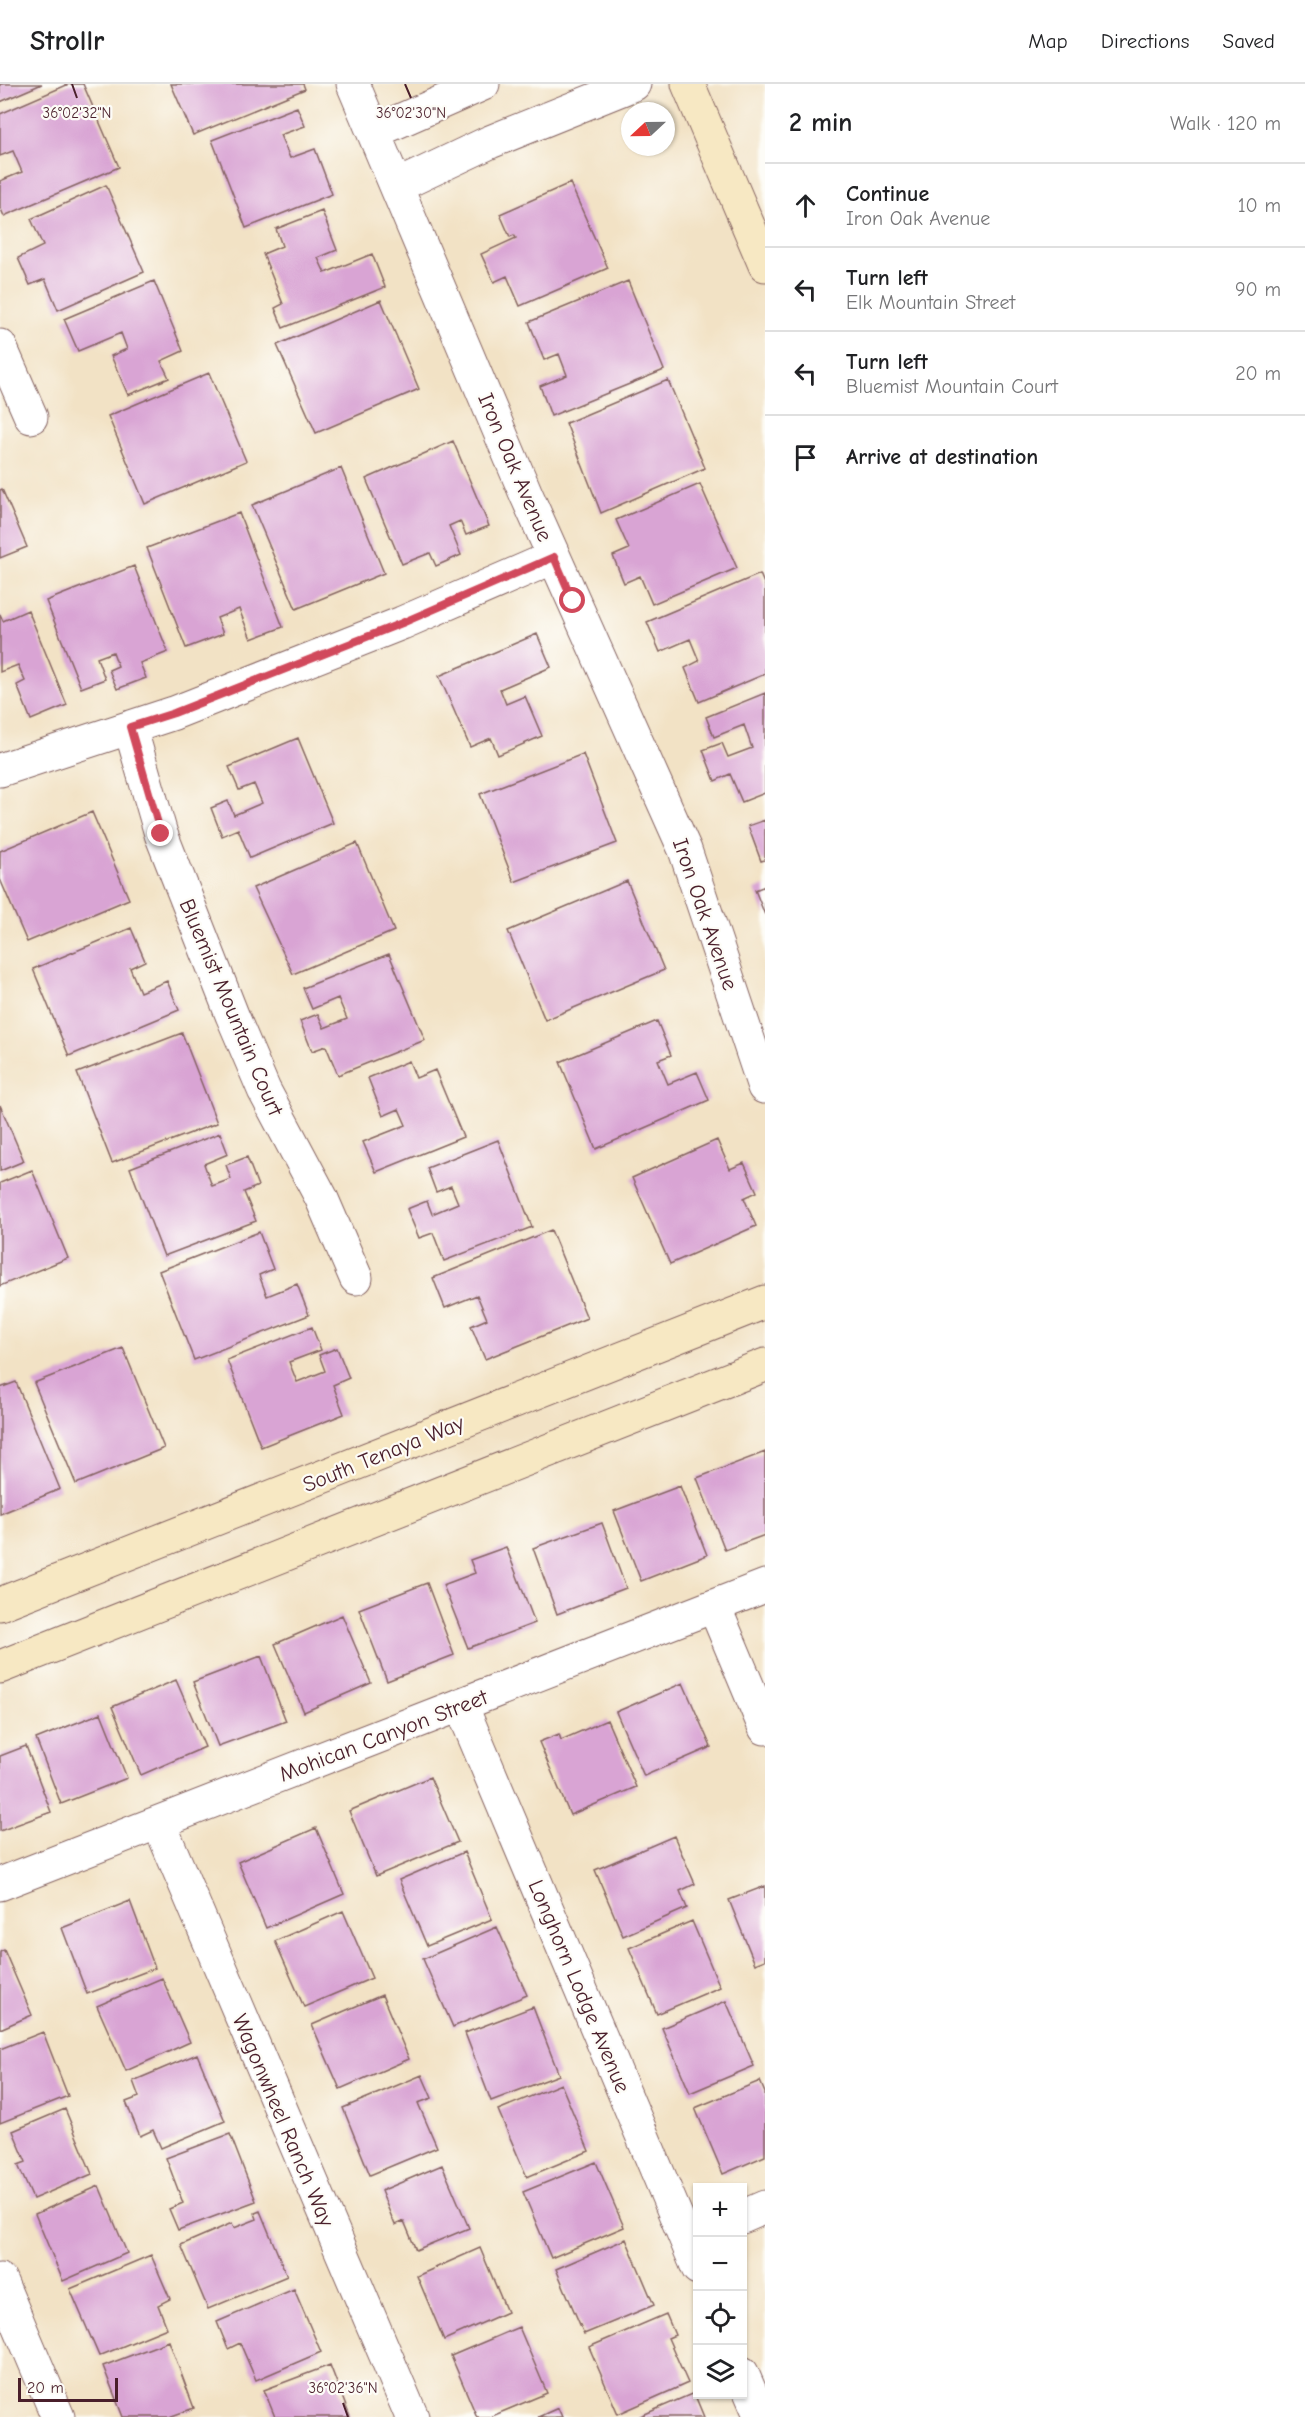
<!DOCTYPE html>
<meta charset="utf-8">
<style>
:root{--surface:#fff;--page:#f2f2f2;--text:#202124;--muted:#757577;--line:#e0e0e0}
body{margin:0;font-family:"Comic Neue",sans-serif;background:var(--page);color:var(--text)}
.controls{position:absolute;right:18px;bottom:18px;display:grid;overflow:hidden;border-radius:0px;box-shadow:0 2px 4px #0004}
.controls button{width:54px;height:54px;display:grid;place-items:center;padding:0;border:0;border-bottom:2px solid var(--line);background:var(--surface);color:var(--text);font:30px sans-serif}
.compass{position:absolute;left:621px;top:18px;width:54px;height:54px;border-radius:50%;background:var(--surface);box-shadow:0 2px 4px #0004;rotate:248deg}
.scale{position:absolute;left:18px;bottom:15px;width:100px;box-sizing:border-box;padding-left:6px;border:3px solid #4a1f2b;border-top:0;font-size:16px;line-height:21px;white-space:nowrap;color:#4a1f2b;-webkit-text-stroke:4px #fdfcf7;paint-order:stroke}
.stop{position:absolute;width:18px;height:18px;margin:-14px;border:4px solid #d1495b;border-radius:50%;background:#fff}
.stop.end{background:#d1495b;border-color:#fff;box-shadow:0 2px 6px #0008}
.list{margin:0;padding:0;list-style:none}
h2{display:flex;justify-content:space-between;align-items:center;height:78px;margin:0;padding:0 24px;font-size:26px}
h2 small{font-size:20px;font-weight:400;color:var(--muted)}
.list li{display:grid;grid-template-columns:39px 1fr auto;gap:18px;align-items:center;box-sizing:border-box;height:84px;padding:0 24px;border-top:2px solid var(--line)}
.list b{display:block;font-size:22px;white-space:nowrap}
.list p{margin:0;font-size:20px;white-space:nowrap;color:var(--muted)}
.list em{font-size:20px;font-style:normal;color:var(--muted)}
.icon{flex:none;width:33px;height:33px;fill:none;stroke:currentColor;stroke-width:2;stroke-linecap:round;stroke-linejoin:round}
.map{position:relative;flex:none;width:765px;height:2333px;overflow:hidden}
header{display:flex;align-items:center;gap:36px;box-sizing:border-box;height:84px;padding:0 30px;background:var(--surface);border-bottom:2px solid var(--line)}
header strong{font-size:28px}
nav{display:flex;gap:33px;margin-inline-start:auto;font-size:21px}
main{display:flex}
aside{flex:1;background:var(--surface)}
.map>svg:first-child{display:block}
</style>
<header>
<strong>Strollr</strong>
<nav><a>Map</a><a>Directions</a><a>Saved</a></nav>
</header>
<main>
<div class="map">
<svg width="765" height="2333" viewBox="0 0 765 2333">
<rect width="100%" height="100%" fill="#fdfcf7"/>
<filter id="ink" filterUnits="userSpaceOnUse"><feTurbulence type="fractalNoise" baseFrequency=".0167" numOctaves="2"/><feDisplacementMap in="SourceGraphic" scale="12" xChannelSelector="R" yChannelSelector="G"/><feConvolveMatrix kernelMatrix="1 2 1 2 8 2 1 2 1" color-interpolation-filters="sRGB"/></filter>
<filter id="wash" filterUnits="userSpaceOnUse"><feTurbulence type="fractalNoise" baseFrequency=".008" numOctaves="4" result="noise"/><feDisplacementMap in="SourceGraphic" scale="24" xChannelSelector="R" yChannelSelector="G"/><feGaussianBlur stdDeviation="1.35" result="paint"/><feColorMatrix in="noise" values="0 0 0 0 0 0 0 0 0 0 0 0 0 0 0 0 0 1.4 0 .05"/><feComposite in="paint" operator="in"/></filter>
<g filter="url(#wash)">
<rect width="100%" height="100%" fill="#f2e2c5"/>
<g id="blocks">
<path fill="#d9a4d4" d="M0,0H42L0,18Z
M69,0H83L119,83L4,132L0,123V97L22,88L13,67L0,72V30Z
M171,0H303L305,5L193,51Z
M297,23L305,42L280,51L290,74L315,65L332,110L246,144L212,56Z
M570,99L608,184L520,222L507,192L494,198L481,170L516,154L514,151L510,153L500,130Z
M106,101L144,188L58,226L45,195L30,201L18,174L43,162L31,135Z
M322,127L337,166L318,174L325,189L372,170L385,203L283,244L275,224L283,220L263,170L282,162L276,145Z
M154,197L183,267L161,277L169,294L128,311L111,272L127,265L121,249L78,267L64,235Z
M628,197L664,286L551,332L540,302L567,291L559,270L544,276L529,238Z
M381,216L419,305L316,349L277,261Z
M209,289L246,377L145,420L108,332Z
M668,296L705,384L601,429L566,339Z
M453,357L489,442L466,451L460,437L449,442L461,471L436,482L430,469L402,480L366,395Z
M341,384L384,489L296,525L252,421Z
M700,400L737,484L652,520L640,492L624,499L613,472L629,465L616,436Z
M2,405L27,463L0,474V406Z
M239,429L283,543L251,555L239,525L217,534L223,550L186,564L147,464Z
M134,482L168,568L140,579L146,594L117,605L109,586L118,582L113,568L97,574L105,595L81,604L46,517Z
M760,490L765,502V590L699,618L685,584L699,577L690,555L660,568L647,538Z
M28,526L67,621L31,636L17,601L25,597L18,581L0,588V530L3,537Z
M537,550L551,583L500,605L506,620L525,612L542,652L498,671L491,654L470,663L439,592Z
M765,609V709L742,718L730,690L715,697L703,666L722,659L728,673L752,664L744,641L714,653L706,633Z
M298,654L333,739L250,774L238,745L222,752L211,724L228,717L234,731L262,719L254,700L239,706L229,683Z
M583,670L617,759L514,798L480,710Z
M92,728L129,815L27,858L0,795V767Z
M765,736V776L761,777L748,742Z
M357,759L394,847L293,890L253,804Z
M627,797L664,886L545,936L508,847Z
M765,802V831L755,806Z
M131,844L145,877L130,884L140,908L167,897L179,926L69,972L33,885Z
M389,870L425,956L338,991L326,962L312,967L300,937L318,930L324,944L347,935L338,914L312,925L303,904Z
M657,937L671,971L658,976L668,1000L697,988L709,1016L596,1065L560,978Z
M182,949L217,1039L112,1079L77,989Z
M409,977L416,994L435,986L463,1053L376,1088L363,1058L406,1041L399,1025L383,1032L368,994Z
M0,1021L24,1077L0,1087Z
M220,1049L228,1070L204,1080L212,1102L231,1095L226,1081L247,1073L258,1102L244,1108L256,1137L164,1172L130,1084Z
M498,1056L532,1143L444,1177L433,1149L419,1154L407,1125L427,1117L432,1130L458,1119L451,1102L436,1108L427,1084Z
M717,1056L730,1085L744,1079L757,1108L744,1114L756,1142L670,1180L632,1094Z
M32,1086L68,1174L0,1202V1099Z
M551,1146L587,1234L485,1275L471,1242L487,1235L477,1211L445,1224L433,1194Z
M259,1148L273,1185L259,1191L267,1212L297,1200L309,1231L194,1276L159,1187Z
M312,1243L321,1266L289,1278L297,1298L325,1287L319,1271L337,1264L349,1294L333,1301L344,1330L261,1363L227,1276Z
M123,1264L164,1364L76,1400L34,1299Z
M16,1298L60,1405L0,1430V1304Z
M765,1368V1451L725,1466L697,1394Z
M680,1402L707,1471L641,1497L614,1427Z
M602,1439L626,1504L557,1530L533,1464Z
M506,1463L535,1539L468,1564L443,1501L475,1489L470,1476Z
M427,1499L454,1571L387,1597L359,1525Z
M342,1531L371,1599L304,1628L275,1560Z
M261,1572L286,1637L218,1662L193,1598Z
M176,1596L205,1663L141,1691L112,1623Z
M683,1599L711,1663L644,1692L616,1628Z
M101,1629L127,1694L61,1720L36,1655Z
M607,1636L636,1703L570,1731L539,1658L559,1650L561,1656Z
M26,1662L51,1728L0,1747V1672Z
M430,1693L458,1758L376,1792L349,1727Z
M316,1744L344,1810L266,1844L238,1778Z
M674,1752L695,1800L680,1807L687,1824L623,1852L595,1786Z
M464,1768L492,1835L427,1862L399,1796Z
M765,1802V1876L755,1880L729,1816Z
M130,1817L155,1884L87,1910L62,1844Z
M343,1827L372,1894L304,1923L275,1857Z
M692,1837L720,1903L657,1930L629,1864Z
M497,1843L527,1911L453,1943L423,1875Z
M4,1866L32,1931L0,1945V1868Z
M162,1894L190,1958L126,1987L97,1922Z
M382,1911L409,1975L340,2005L312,1941Z
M726,1917L754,1982L690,2009L662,1944Z
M533,1923L559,1991L491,2017L465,1949Z
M43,1948L68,2012L0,2039V1965Z
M197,1970L225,2037L161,2064L153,2046L140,2052L126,2018L139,2013L133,1997Z
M422,1991L432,2014L418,2019L437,2063L370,2091L343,2024Z
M760,1997L765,2009V2072L723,2090L695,2024Z
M561,2000L589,2067L527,2093L498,2026Z
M65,2025L92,2090L33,2115L18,2081L26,2078L13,2047Z
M230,2050L256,2117L178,2146L169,2125L183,2119L166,2074Z
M596,2078L624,2143L551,2174L523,2108Z
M442,2081L469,2144L416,2166L404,2137L395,2141L381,2107Z
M99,2102L127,2169L63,2197L35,2130Z
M260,2127L287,2192L208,2225L181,2161L232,2139L234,2144L257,2135L255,2129Z
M626,2155L654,2221L584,2250L556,2185Z
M480,2164L507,2228L444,2256L417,2192Z
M151,2171L170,2215L158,2221L167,2244L99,2272L70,2205Z
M294,2205L321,2268L256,2296L240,2259L228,2265L217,2238Z
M666,2230L675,2251L668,2254L688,2299L618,2330L589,2263Z
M519,2243L547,2309L490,2333H477L451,2272Z
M169,2257L194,2324L169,2333H123L103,2282Z
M330,2281L350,2333H275L264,2306Z
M694,2309L704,2333H638Z
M558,2324L562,2333H538Z"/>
</g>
</g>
<g filter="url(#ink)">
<use href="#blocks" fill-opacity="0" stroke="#856361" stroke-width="1.5"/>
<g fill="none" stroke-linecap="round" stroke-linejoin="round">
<g stroke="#856361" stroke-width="35">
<path id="street" d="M353,0L526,410L685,766L764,1003
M374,48L483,0
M397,102L490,58L634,0
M0,262L31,333
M130,643L161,750L232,931L264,1006L321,1113L356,1194
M0,686L174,629L402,539L554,473
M714,1522L765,1644
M461,1621L698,2184
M159,1739L412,2333
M0,1800L765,1502
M742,2133L765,2123
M0,2196L58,2333
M742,2289L761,2333"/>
</g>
<g stroke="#856361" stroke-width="35">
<path id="secondary" d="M688,0L765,181
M0,1520L765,1218
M0,1583L765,1281"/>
</g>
<use href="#street" stroke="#fff" stroke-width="33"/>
<use href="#secondary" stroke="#f7e8c3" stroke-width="33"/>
</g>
</g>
<g fill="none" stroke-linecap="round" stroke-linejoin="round" filter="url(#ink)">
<path stroke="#d1495b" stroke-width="8" d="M161,750L130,643L174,629L402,539L554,473L573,517"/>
</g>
<path fill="none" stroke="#4a1f2b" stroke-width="2" d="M72,0L77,14M405,0L411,14M343,2319L348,2333"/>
<g text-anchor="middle" stroke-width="4.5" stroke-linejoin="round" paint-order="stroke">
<g font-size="22" fill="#4a1f2b" stroke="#fdfcf7">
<text transform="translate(516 383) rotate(67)" y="8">Iron Oak Avenue</text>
<text transform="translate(706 830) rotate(71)" y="8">Iron Oak Avenue</text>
<text transform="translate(232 923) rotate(67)" y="8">Bluemist Mountain Court</text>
<text transform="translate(383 1369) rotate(-22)" y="8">South Tenaya Way</text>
<text transform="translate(383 1651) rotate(-21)" y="8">Mohican Canyon Street</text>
<text transform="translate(580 1902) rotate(67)" y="8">Longhorn Lodge Avenue</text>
<text transform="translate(284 2036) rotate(67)" y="8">Wagonwheel Ranch Way</text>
</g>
</g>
<g font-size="15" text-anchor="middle" fill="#4a1f2b" stroke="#fdfcf7" stroke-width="4.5" stroke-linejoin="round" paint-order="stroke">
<text x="77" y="34">36°02'32"N</text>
<text x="411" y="34">36°02'30"N</text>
<text x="343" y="2309">36°02'36"N</text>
</g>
</svg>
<div class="controls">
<button>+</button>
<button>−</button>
<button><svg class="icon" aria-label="locate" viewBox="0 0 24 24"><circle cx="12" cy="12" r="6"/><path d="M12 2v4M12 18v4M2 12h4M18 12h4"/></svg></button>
<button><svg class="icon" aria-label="layers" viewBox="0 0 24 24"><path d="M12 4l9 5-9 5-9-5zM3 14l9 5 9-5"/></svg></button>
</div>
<svg class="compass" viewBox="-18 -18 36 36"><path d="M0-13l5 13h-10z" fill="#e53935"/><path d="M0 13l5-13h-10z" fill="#757577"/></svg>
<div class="scale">20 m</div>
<div class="stop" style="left:573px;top:517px"></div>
<div class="stop end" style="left:161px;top:750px"></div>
</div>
<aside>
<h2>2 min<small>Walk · 120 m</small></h2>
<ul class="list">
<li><svg class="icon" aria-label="ahead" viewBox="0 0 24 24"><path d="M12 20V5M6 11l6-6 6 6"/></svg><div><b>Continue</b><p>Iron Oak Avenue</p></div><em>10 m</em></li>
<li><svg class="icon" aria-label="left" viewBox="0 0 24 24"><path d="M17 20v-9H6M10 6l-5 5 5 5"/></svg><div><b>Turn left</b><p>Elk Mountain Street</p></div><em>90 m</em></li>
<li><svg class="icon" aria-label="left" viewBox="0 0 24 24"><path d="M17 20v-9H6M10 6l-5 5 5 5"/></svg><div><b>Turn left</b><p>Bluemist Mountain Court</p></div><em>20 m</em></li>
<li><svg class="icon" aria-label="arrive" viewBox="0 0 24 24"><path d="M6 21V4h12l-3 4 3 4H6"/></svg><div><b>Arrive at destination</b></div></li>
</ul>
</aside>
</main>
